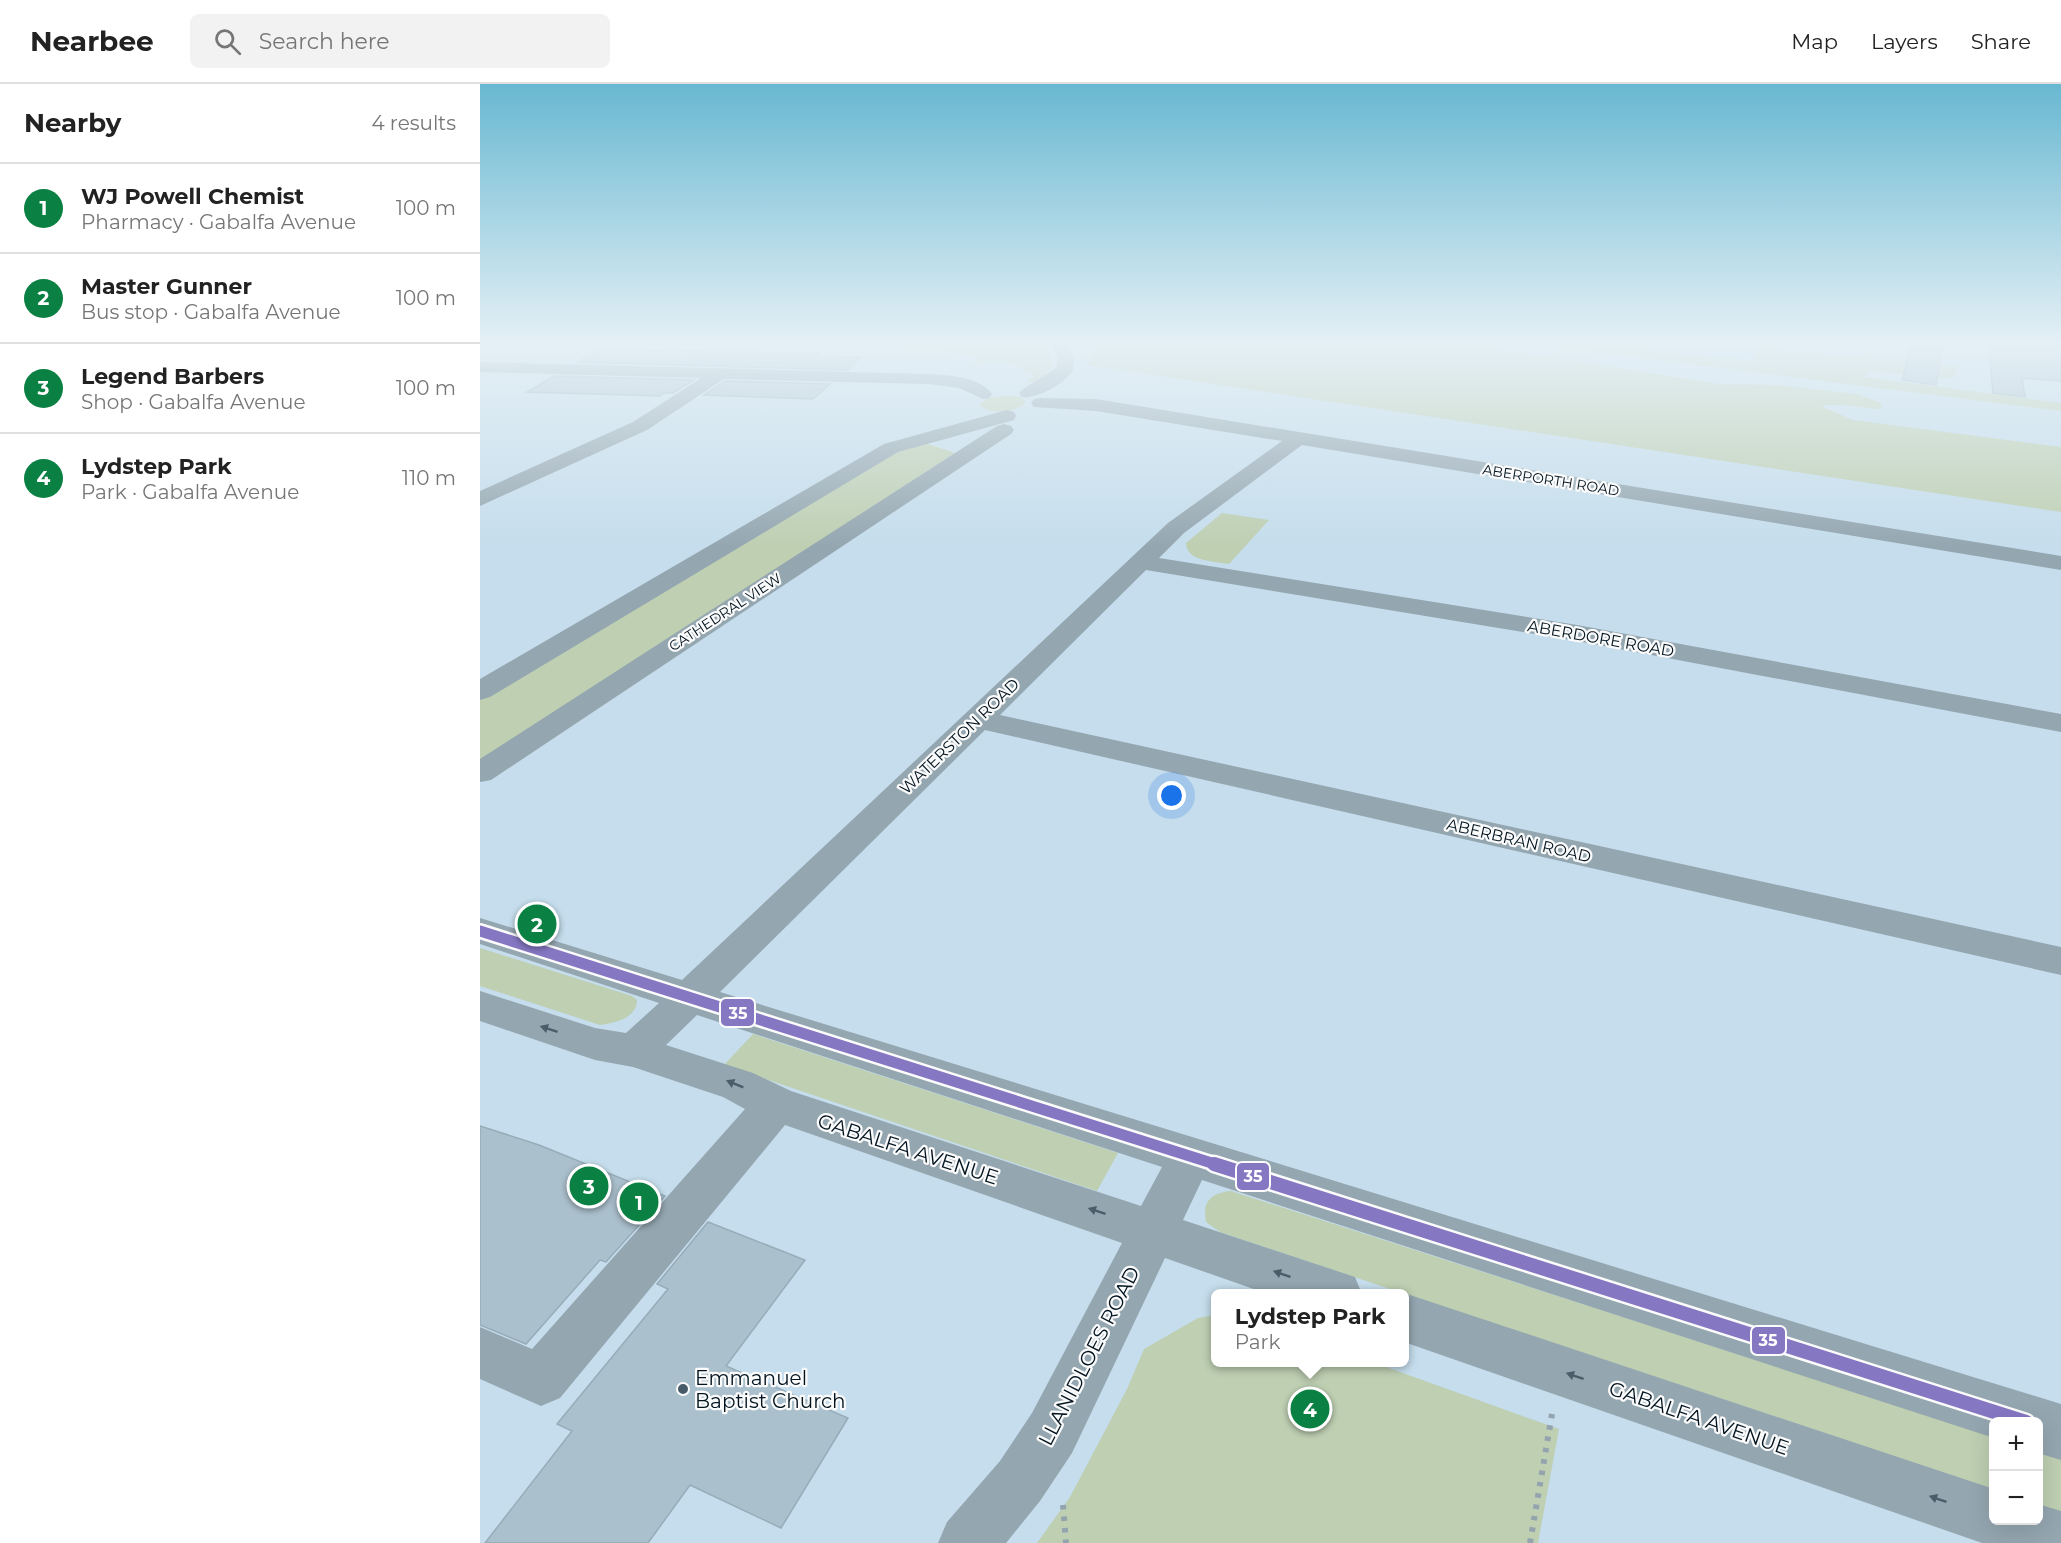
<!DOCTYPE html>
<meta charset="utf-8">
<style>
:root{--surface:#fff;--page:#f2f2f2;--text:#222;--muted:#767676;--line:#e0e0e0;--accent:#0b8043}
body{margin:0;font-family:Montserrat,sans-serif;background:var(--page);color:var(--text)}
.controls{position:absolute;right:18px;bottom:18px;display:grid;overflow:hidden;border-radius:9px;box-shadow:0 6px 24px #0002}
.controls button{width:54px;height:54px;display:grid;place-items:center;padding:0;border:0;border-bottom:2px solid var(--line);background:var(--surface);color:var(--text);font:30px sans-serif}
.you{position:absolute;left:692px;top:712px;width:21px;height:21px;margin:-15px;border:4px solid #fff;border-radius:50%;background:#1a73e8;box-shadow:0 0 0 9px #1a73e833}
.badge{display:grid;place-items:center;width:39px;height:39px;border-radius:50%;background:var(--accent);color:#fff;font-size:20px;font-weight:700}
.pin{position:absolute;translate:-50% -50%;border:3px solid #fff;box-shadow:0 2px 6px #0006}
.popup{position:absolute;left:731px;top:1205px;width:198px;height:78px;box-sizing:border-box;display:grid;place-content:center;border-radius:9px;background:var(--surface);filter:drop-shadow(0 2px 4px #0005);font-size:20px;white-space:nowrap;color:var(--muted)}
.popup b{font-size:22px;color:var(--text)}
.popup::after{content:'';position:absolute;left:50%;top:100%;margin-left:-12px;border:12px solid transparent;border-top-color:var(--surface)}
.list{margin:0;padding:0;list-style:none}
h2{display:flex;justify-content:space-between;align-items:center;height:78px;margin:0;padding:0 24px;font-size:26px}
h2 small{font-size:20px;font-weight:400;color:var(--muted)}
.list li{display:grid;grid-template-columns:39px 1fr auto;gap:18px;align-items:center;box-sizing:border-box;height:90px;padding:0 24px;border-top:2px solid var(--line)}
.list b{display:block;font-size:22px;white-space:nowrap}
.list p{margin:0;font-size:20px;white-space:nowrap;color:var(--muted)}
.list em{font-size:20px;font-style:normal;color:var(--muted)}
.icon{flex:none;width:33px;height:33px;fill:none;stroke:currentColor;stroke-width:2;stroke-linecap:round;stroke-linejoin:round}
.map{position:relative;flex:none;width:1581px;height:1459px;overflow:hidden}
header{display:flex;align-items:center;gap:36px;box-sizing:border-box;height:84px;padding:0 30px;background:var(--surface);border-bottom:2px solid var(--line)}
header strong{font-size:28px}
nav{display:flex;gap:33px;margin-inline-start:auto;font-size:21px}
.search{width:420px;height:54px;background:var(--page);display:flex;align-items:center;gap:15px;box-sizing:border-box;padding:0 21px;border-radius:9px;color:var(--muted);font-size:22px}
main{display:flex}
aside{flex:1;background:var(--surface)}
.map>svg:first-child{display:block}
</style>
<header>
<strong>Nearbee</strong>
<div class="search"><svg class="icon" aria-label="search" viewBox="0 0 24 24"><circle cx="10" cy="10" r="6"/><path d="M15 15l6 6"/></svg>Search here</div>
<nav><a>Map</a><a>Layers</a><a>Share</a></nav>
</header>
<main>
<aside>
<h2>Nearby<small>4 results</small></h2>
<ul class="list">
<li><span class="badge">1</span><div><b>WJ Powell Chemist</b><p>Pharmacy · Gabalfa Avenue</p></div><em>100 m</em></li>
<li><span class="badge">2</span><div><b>Master Gunner</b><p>Bus stop · Gabalfa Avenue</p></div><em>100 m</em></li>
<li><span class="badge">3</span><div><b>Legend Barbers</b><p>Shop · Gabalfa Avenue</p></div><em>100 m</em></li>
<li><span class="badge">4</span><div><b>Lydstep Park</b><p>Park · Gabalfa Avenue</p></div><em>110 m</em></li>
</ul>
</aside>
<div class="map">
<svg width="1581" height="1459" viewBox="0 0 1581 1459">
<rect width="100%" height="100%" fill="#c5ddec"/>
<path fill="#acd9f5" d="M1103,258H1275V277L1197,270Z"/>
<path fill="#becfb2" d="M420,258H564L569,266L572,284L562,296L544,299L555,292L536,281L518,277L489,283L498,277C474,261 443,272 418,261Z
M622,258H949L1064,272L1239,300L1296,301L1376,310L1402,319L1401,325C1384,324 1355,318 1341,322L1373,336L1581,363V428L608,281Z
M1035,258H1103L1274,277L1275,264L1477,282L1475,293L1460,294L1389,287L1385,293L1581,319V327Z
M521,312L541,313L546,318C536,329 511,331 499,321L507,314Z
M437,360H448L475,369L0,678V616L413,369Z
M742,429L789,436L749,480C734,477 707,478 706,459Z
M0,864L152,912L157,916C157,934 135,939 120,941L0,902Z
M273,950L638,1069L617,1107L244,981Z
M751,1107L1513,1352V1407L740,1148L726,1138C722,1117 731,1109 751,1107Z
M735,1231L736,1278L895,1279L1079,1345L1058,1459H557L590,1413L647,1305L664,1265L718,1234Z
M1559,1366L1581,1374V1429L1559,1422Z"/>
<path fill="#abc0cd" stroke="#97acb9" stroke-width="1.5" d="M1432,258H1464L1456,301L1422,296Z
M1508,258H1581V297L1542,294L1545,313L1513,309Z
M119,266L339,269L335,272L381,273L367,286L98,278Z
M74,292L214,296L193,309H183L180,312L47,308Z
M245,297L350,300L333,315L224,311Z
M0,1042L59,1061L185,1112L126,1178L120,1176L46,1260L0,1241Z
M228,1138L325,1176L246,1282L368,1334L301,1444L210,1401L168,1459H5L92,1347L77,1340L188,1205L177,1200Z"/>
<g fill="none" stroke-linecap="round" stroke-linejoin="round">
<path stroke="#93a4af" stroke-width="6" stroke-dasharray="4.5 7" stroke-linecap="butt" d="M583,1421L586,1459
M1050,1459L1072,1330"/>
<path fill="#94a6b0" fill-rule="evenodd" d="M570,258H586C591,267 596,274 593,285C589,298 555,316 542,313L539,309C546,301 566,292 576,284L578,273Z
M0,278L448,290C468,291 499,292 512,310L509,314L503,315L479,304L448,300L244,295L167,346L0,422V407L153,338L221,294L0,288Z
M560,314L616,315L1581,472V486L822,361L704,449L679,474L1097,541L1581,630V648L1097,557L666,486L520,631L1581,863V891L505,646L240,908L1581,1320V1376L1558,1369V1338H1514V1354L722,1096L703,1136L875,1193L882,1210H788L685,1174L592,1369L560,1417L526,1459H458L467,1438L520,1377L552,1329L642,1159L305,1041L80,1314L61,1322L0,1295V1243L52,1265L265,1025L243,1013L153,983L115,976L0,937V907L115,944L146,949L179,919L0,860V834L202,896L688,439L802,357L616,327L554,323L551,319L554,315ZM217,931L682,1083L661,1122L311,1007L273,989L186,961Z
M527,326L534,328L536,332L534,336L418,368L10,613L0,616V595L404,360Z
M524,340L531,342L534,346L531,350L11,696L0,698V675L517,342Z
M924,1209L1514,1405V1436H1558V1420L1581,1427V1459H1502L924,1258V1210H922Z"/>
<g stroke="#fbfbfb" stroke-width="16">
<path id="bus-1-far1" d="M0,847L738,1081"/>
</g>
<g stroke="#fbfbfb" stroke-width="19">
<path id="bus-1" d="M734,1080L1546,1338"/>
</g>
<use href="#bus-1-far1" stroke="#8677c3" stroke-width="11"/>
<use href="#bus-1" stroke="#8677c3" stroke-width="14"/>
</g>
<defs><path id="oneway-solid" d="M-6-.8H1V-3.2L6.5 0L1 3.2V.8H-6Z" transform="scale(1.5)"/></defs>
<g fill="#4a5d68">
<use href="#oneway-solid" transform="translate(69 945) rotate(-162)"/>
<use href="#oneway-solid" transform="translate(255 1000) rotate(-158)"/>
<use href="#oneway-solid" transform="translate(617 1127) rotate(-162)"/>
<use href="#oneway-solid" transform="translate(802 1190) rotate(-161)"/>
<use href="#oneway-solid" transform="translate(1095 1292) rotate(-161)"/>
<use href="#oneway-solid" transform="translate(1458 1415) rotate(-161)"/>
</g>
<linearGradient id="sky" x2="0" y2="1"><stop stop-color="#68b8d1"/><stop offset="0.56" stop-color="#e5f0f6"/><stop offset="1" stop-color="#e5f0f6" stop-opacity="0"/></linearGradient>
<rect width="1581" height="463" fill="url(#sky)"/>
<circle fill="#465a67" stroke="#fbfbfb" stroke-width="2" cx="203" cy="1305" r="6"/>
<g text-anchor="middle" stroke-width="4.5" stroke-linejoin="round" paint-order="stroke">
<g font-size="14" fill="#011420" stroke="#fbfbfb">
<text transform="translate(1071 396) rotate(9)" y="5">ABERPORTH ROAD</text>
<text transform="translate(245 528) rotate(-33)" y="5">CATHEDRAL VIEW</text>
</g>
<g font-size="16" fill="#011420" stroke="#fbfbfb">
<text transform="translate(1121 554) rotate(10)" y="6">ABERDORE ROAD</text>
<text transform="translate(479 652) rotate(-44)" y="6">WATERSTON ROAD</text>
<text transform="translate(1039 756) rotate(13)" y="6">ABERBRAN ROAD</text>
</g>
<g font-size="20" fill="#011420" stroke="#fbfbfb">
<text transform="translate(428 1065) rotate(18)" y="7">GABALFA AVENUE</text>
<text transform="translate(609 1272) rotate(-63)" y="7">LLANIDLOES ROAD</text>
<text transform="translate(1219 1334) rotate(19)" y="7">GABALFA AVENUE</text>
</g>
<g font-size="20" fill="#011420" stroke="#fbfbfb" text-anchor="start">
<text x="215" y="1301">Emmanuel<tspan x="215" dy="23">Baptist Church</tspan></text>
</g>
</g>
<g stroke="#fbfbfb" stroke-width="2">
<rect x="240" y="914" width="35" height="29" rx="6" fill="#8677c3"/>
<rect x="756" y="1078" width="34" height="29" rx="6" fill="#8677c3"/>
<rect x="1271" y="1242" width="35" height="29" rx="6" fill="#8677c3"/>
</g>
<g font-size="16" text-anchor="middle" font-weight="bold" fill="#fff">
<text x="258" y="935">35</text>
<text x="773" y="1098">35</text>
<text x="1288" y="1262">35</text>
</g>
</svg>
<div class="controls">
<button>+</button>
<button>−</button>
</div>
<div class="you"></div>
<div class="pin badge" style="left:159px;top:1118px">1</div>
<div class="pin badge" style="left:57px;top:840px">2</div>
<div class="pin badge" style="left:109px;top:1102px">3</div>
<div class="pin badge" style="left:830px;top:1325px">4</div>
<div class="popup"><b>Lydstep Park</b>Park</div>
</div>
</main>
